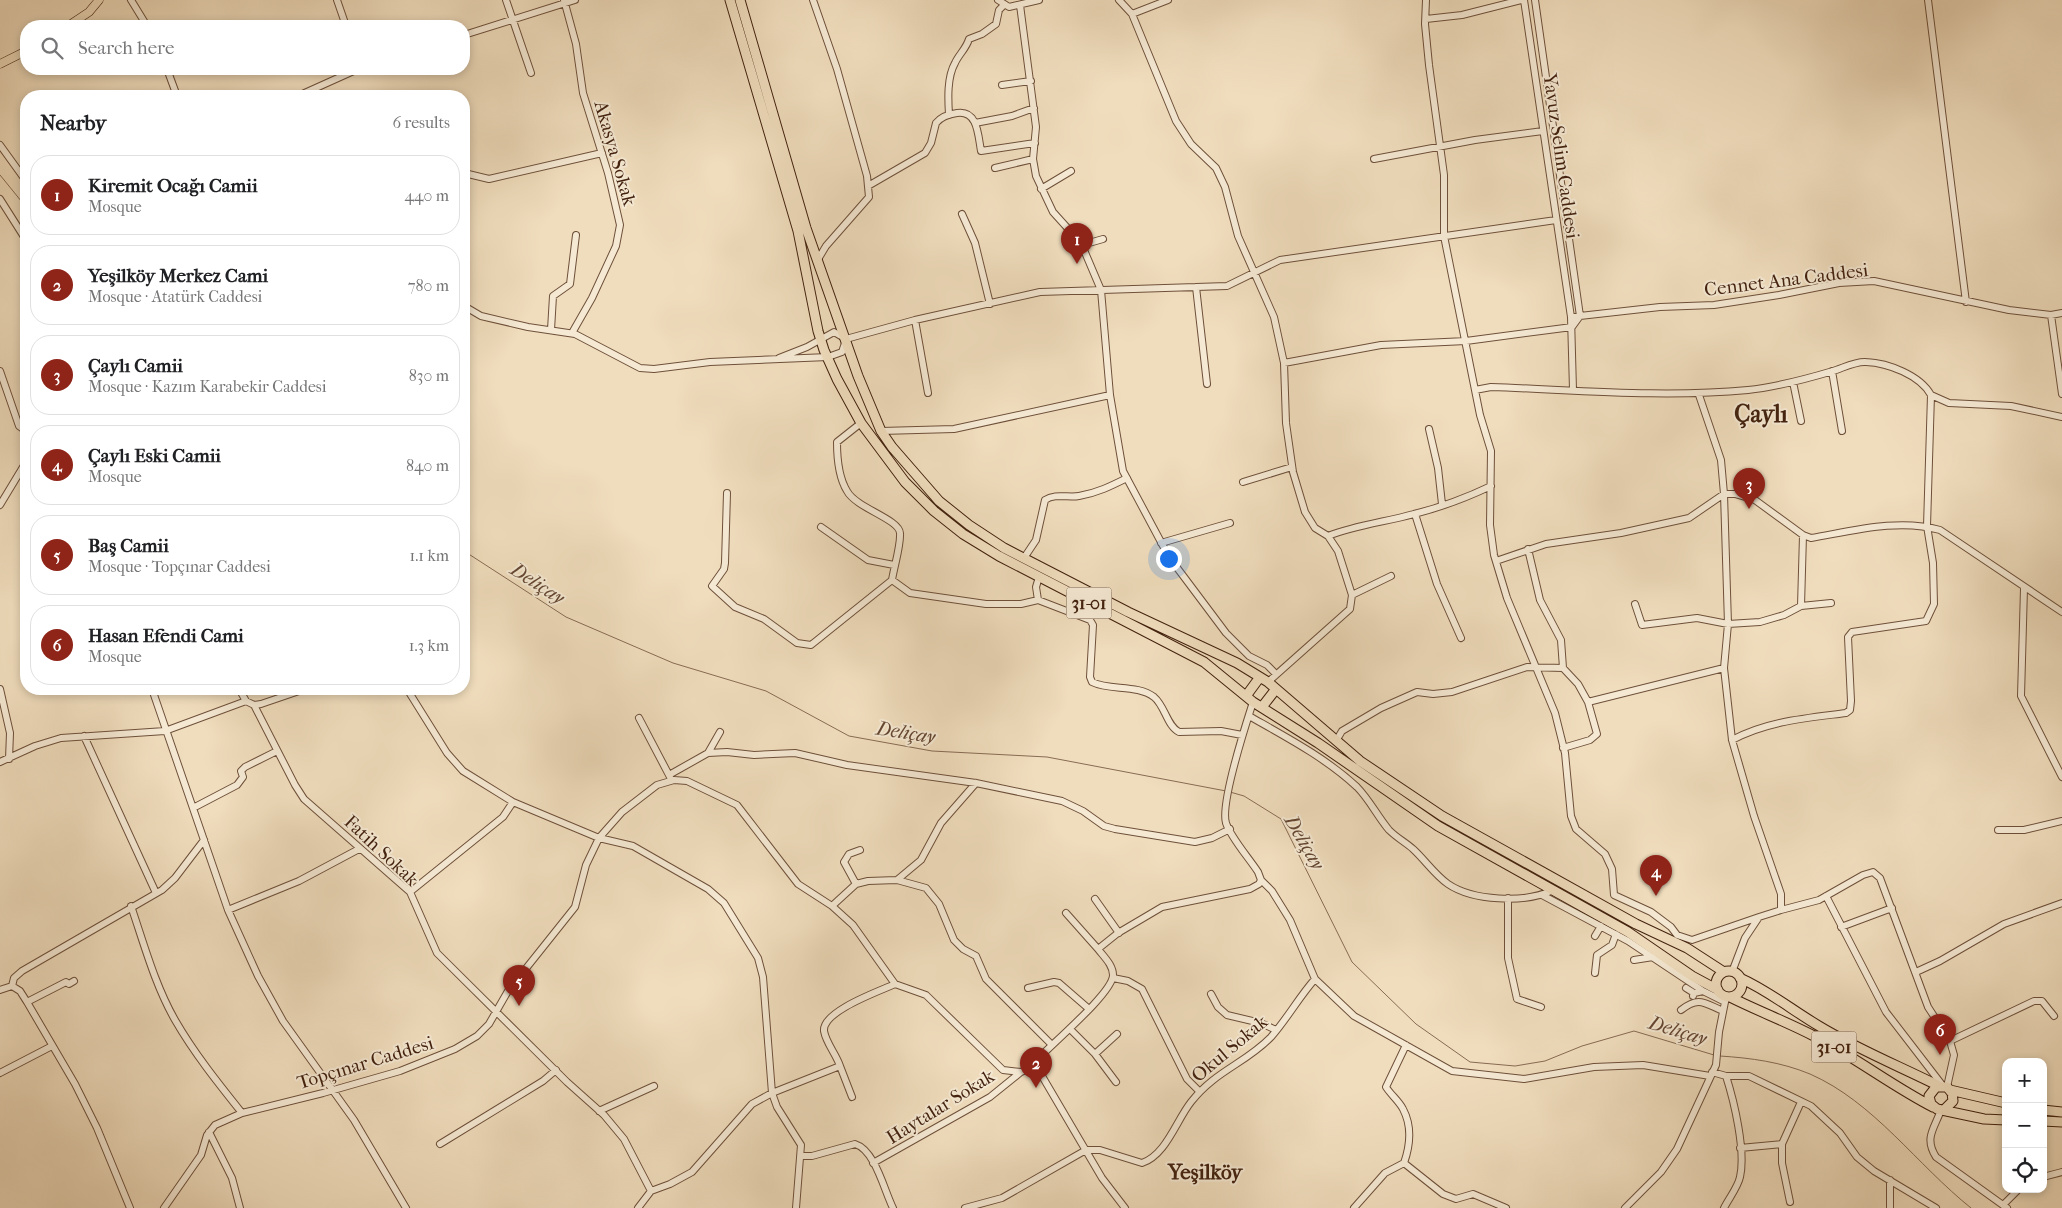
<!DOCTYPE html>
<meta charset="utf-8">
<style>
:root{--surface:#fff;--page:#f2f2f2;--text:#202124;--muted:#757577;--line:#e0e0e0;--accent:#8f2418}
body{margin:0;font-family:"IM FELL French Canon",serif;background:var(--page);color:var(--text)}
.controls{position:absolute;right:15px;bottom:15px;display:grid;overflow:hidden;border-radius:10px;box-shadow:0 2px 8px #0003}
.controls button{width:45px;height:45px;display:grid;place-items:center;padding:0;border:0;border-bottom:1px solid var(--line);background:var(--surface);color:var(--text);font:25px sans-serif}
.you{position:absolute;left:1168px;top:558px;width:18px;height:18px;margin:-12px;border:4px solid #fff;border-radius:50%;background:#1a73e8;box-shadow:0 0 0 8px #1a73e833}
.badge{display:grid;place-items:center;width:32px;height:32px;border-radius:50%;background:var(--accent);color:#fff;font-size:16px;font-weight:700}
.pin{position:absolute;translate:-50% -41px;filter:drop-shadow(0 1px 2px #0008)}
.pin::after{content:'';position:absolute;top:26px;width:18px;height:15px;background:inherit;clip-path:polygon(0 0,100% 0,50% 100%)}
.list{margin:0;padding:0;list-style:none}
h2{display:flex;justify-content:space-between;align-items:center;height:65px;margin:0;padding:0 20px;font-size:21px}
h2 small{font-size:16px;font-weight:400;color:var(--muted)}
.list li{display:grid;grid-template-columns:32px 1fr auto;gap:15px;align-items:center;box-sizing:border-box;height:80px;margin:0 10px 10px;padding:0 10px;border:1px solid var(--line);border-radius:20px}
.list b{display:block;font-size:19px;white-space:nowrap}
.list p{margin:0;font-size:16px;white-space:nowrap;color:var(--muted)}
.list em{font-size:16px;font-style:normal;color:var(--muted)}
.icon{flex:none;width:28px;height:28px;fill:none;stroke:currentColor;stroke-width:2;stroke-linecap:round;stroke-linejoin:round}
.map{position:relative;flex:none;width:2062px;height:1208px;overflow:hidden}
.search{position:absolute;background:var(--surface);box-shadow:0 2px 8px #0003;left:20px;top:20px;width:450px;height:55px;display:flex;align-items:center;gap:12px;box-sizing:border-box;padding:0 18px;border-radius:20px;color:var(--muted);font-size:19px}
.panel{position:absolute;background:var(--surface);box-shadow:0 2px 8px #0003;left:20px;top:90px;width:450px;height:605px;border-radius:20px}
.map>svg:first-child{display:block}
</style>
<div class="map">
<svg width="2062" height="1208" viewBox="0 0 2062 1208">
<rect width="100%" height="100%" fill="#f0ddbd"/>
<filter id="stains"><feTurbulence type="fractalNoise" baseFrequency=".004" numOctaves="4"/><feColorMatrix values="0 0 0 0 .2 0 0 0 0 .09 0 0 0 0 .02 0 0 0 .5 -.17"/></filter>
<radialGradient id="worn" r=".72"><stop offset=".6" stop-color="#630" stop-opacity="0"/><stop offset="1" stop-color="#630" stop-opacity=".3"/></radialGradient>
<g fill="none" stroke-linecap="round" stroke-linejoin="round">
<path stroke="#876b54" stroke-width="1" d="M0,175L26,207
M464,551L566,617L673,663L766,691L849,736L932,751L1047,757L1226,791
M1230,792L1244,796L1281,819L1352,962L1416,1024L1470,1062L1515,1066L1545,1061L1582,1046L1634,1031L1714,1055
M1720,1056C1751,1058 1781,1062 1810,1074C1874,1102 1917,1165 1971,1208"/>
<g stroke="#6e503a" stroke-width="8">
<path id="minor" d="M131,0L147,26
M337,0L346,26
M506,0L531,73
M564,0L576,44L583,93L608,173L620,225L616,246L592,298L572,333
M813,0L837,69L867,176L869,197L826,246L817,261
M998,0L1009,7L1039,0
M1119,0L1132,14L1176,121L1191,144L1216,168L1225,187L1238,236L1274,317L1284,363L1286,423L1293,472L1305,512L1315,528L1328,536L1338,551L1352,595L1350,609L1268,682
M1426,0L1425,24L1429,65L1444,175V236L1480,415L1491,451L1490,525L1494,555L1507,598L1555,713L1565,753L1571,816L1576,829L1605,854L1612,869L1614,895L1651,912L1671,927L1677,935L1692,940L1759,917
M1524,0L1571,317L1573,390
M1928,0L1966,302
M1020,5L1036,127L1033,159L1036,176L1053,212L1081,243L1101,290L1110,395L1123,471L1169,557L1226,633L1249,656L1267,665L1276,674
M1132,14L1168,0
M1426,19L1462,15L1521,0
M464,35L575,0
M167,69L177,96
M1002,85L1031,81
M298,96L358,69
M949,115C948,99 947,77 955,63C959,54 966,49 969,39L982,34L996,24L999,10L1004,5
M975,123L1012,116L1034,108
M0,145L26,181
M1374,159L1475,140L1543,131
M995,168L1033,159
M464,173L489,179L602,153
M868,186L925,153L931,143L936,123C941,117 949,114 957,113C978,110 978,135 981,151L1035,143
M1041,189L1071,171
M0,199L26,240
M962,214L975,243L990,304
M1082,245L1103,239
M1196,287L1207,384
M464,306L481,316L528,327L575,334L640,368L654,369L710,362L828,357L842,352L846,340
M2051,315L2062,394
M1571,317L1660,307L1714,305L1779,295L1839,283L1874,281L2009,310L2051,315L2062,313
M915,320L928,393
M551,330L553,296L570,284L576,235
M779,358L807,347L834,332L846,339L915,320L1040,292L1227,286L1280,260L1556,220
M1284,363L1381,345L1466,341L1572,327L1580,316L1535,0
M0,371L19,426L26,431
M1832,371L1842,431
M1793,382L1801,421
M1475,390L1491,387C1577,390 1663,398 1748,390C1777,387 1806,379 1833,371C1843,368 1856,361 1866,362C1888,363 1920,375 1931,395L1949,403L2011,406L2062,417
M1699,395L1721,460L1724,494L1728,624L1724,668L1732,740L1754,816L1781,894V910L1759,917L1745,938L1732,972
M1429,429L1438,468L1442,504
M881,431L954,429L1110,395
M1243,482L1292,467
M727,493L725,563L724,569L712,586L735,607L764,619L797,643L811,645L892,580C894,567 901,545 900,533C899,519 856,508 847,491C839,478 837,457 837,442L861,423
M0,505L26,462
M1415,514L1437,584L1461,638
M821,527L868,560L894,565
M1328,536C1356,525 1385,522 1414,514C1438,508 1468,497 1491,486
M1161,543L1230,523
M1528,549L1540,600L1561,640L1563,668
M1024,558L1036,540L1045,500C1055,493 1068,498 1079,496C1097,493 1111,486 1127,478
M1496,561L1546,544L1621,533L1689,518L1724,494H1735L1755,500L1803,535L1811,538C1852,531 1899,518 1940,530L2062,612
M892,580L910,593L986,604H1021L1038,600L1036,587L1039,577
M2024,588L2021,696L2062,777
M1352,595L1391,576
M1038,600L1090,620L1093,625L1090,677L1092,682C1110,691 1137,684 1154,697C1165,706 1167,726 1179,732L1221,731L1242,735
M1635,604L1642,625L1697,618L1728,624L1760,622L1784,615L1801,606L1803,535
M1801,606L1831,603
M0,689L10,733L9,759
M152,689L228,910L258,976L283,1021L354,1120L406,1208
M239,689L246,701
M407,689L447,753L463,771L513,802L599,838L622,812L657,785L674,780L687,781L737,805L798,884L832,906L853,925L895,984L926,995L1003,1070L1021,1072L1028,1069L1042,1076L1102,1178L1125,1208
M254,705L295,785L304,799L410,892L437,953L567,1082L604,1115L624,1139L651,1191
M1249,716C1286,737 1326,758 1357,787C1369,799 1378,817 1389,830C1397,838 1405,842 1413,849C1425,860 1435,875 1448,884C1473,901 1524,903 1551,891
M639,718L670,777
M84,736L156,893
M1732,740C1767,721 1807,718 1846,713L1850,710L1851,701L1848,637L1852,632L1926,621L1934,604L1933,563L1927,526L1931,395
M1336,741L1342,731L1381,708L1417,692L1433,694L1452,692L1527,667L1563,668L1578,684L1588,702L1724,668
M1563,748L1590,740L1597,734L1588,702
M708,753L720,732
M0,762L35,746L61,738L165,731L246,701L254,705L261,704L305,689
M669,775L708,753L727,752L754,755L795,753L847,765L976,783L1062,801L1083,811L1104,826L1115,829L1195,842L1212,838L1230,829
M193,808L237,785L243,777L241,771L245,767L277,751
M1998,830H2024L2062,821
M897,880L921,860L941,823L976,783
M1261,880L1272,891L1290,920L1315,979L1354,1016L1452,1071L1524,1079L1594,1067L1643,1065L1710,1076
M856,884L844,862L849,854L860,850
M410,892L503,817L513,802
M1542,895L1628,941L1703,991
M1826,896L1886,1012L1943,1086
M1508,898V958L1517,999L1541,1007
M1095,899L1119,933
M131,906C144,944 155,985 175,1020C194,1053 218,1083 242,1113
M832,906L856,884L868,881L897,880L926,888L939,904L954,940L963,949L976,956L986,979L1052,1045
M228,910L299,881L359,849
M1781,910L1819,900L1863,875L1873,872L1880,878L1928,1007L1950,1041L1954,1055L1947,1087
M1066,913L1098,949
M1841,927L1892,908
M1595,936L1601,926
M1634,960L1653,957
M1916,972L1940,961L2004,924L2062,903
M1595,973L1597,955L1612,945L1616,934
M1113,978L1128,981L1142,989L1187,1079L1199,1091
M12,986L14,978L22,971L162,890L175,878L204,840
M1028,988L1054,982L1059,983L1089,1009
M1686,988L1694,993L1693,996
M0,990L12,986L20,991L27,1002L75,1084L97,1128L130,1208
M1694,993L1703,991L1725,1002
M1211,994L1218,1007L1227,1015L1261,1023L1276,1030
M27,1002L66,982L69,984L74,981
M1681,1010C1699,996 1704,1003 1723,1011
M1070,1029L1095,1054L1116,1082
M1950,1041L2034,1001H2042L2054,1016
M1095,1054L1117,1034
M840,1066L852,1097
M1028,1069C1043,1051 1113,994 1113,975C1113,965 1104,957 1098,949L1118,933L1162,907L1250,889L1259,884L1261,880L1258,872C1249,858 1231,838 1226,823C1220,803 1246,724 1253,702
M1712,1072L1726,1076H1749L1811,1106L1840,1133L1857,1157L1874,1171L1936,1208
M0,1073L52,1046
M1941,1110C1934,1129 1924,1138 1936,1157L2007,1208
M599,1111L654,1086
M209,1132L232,1178L240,1208
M440,1144L543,1081L556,1070
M1782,1144L1801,1102
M1740,1148L1782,1144V1163L1790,1202
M801,1156H812L855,1144C875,1150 884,1190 893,1208
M873,1163L990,1097L1021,1072
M1404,1163L1443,1194L1456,1199L1473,1194L1506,1208
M2043,1177L2062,1172
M1890,1180V1208
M2003,1205L2019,1189
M164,1208L201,1155L207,1135L215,1125L242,1113L323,1093L400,1071L455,1049L477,1036L489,1024L508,991L575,907L586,865L599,838L633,846L708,889L724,903L758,958L763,977L772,1093L777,1107L801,1145L796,1208
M638,1208L651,1191L670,1184L692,1172L752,1104L772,1093L840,1066C836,1054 826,1043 824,1031C822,1011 880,991 895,984
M965,1208L1002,1198L1086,1150H1100L1142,1163C1166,1155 1176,1121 1191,1102C1215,1071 1246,1063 1271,1037C1287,1019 1299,997 1315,979
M1354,1208L1385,1173L1404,1163C1410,1146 1412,1126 1403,1109C1399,1101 1391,1095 1386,1087L1406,1045
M1625,1208L1661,1172L1677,1149L1716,1065L1719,1032L1726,997
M1724,1208C1729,1198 1738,1187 1740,1177C1746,1151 1734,1101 1726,1076"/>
</g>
<g stroke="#42210e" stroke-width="9">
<path id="major" d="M68,26L89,12L99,0
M0,64L26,51"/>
</g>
<g stroke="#42210e" stroke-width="11">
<path id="highway" d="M730,0L798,231L818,331L824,350L837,379L861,423L905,482L934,511L963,534L999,556L1204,662L1253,702L1318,743L1438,826L1628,932L1692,976L1718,990
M740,0L806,228L858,376L881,431L892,447L939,501L969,525L1004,548L1128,612L1237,663L1268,682L1360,761L1442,816L1636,924L1687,948L1724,972
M1246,696L1260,677
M1262,707L1276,689
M1716 984a13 13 0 1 1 26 0a13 13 0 1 1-26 0Z
M1740,978C1769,991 1792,1010 1819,1026C1857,1049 1899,1066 1939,1086
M1730,997C1758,1011 1787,1022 1814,1036C1855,1057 1892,1086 1933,1107
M1950,1090L2006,1103
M1945,1109L1953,1101L1952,1093L1947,1087H1936L1929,1096L1931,1104L1937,1109L1984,1119L2006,1120
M2043,1110L2062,1112
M2043,1121L2062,1122"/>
</g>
<use href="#minor" stroke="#f5e9d4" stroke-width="6"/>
<use href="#major" stroke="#f0ddbd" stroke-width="8"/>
<use href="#highway" stroke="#f0ddbd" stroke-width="9"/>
</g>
<g text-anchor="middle" stroke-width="4" stroke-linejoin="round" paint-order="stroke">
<g fill="#f5e9d4" stroke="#785d49" stroke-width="1">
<rect x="1066.5" y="587.5" width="45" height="31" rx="4"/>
<rect x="1811.5" y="1031.5" width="45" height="31" rx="4"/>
</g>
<g font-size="18" font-weight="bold" fill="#42210e">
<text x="1089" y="609">31-01</text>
<text x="1834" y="1053">31-01</text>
</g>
<g font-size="19" fill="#42210e" stroke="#f5e9d4">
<text transform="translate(616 153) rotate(74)" y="7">Akasya Sokak</text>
<text transform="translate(1562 156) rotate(82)" y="7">Yavuz Selim Caddesi</text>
<text transform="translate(1786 279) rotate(-7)" y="7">Cennet Ana Caddesi</text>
<text transform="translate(382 850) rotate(43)" y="7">Fatih Sokak</text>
<text transform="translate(1229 1048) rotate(-40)" y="7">Okul Sokak</text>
<text transform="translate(365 1062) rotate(-17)" y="7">Topçınar Caddesi</text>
<text transform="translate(940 1106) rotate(-32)" y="7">Haytalar Sokak</text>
</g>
<g font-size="20" font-style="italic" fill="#644631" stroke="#f5e9d4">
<text transform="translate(538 583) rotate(33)" y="7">Deliçay</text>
<text transform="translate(906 732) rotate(9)" y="7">Deliçay</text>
<text transform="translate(1305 842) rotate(60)" y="7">Deliçay</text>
<text transform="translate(1678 1030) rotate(17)" y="7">Deliçay</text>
</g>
<g font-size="21" font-weight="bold" fill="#42210e" stroke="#f5e9d4">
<text x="1205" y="1179">Yeşilköy</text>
</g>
<g font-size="24" font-weight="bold" fill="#42210e" stroke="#f5e9d4">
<text x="1761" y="422">Çaylı</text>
</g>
</g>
<rect width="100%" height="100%" filter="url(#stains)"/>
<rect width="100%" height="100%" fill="url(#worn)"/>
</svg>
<div class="controls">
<button>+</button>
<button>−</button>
<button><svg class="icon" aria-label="locate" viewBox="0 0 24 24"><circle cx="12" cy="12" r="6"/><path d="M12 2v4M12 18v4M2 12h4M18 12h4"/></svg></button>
</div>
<div class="you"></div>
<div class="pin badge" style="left:1077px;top:264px">1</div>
<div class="pin badge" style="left:1036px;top:1088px">2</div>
<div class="pin badge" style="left:1749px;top:509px">3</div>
<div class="pin badge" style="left:1656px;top:896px">4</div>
<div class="pin badge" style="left:519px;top:1006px">5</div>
<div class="pin badge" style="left:1940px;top:1055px">6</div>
<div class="search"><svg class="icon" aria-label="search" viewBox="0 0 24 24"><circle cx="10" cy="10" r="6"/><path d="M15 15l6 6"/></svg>Search here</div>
<section class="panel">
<h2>Nearby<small>6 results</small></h2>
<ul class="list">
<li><span class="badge">1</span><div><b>Kiremit Ocağı Camii</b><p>Mosque</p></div><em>440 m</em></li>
<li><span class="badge">2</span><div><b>Yeşilköy Merkez Cami</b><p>Mosque · Atatürk Caddesi</p></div><em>780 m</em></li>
<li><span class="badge">3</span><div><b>Çaylı Camii</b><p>Mosque · Kazım Karabekir Caddesi</p></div><em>830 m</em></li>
<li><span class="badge">4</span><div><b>Çaylı Eski Camii</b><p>Mosque</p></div><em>840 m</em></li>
<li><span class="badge">5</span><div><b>Baş Camii</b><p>Mosque · Topçınar Caddesi</p></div><em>1.1 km</em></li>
<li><span class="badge">6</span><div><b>Hasan Efendi Cami</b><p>Mosque</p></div><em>1.3 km</em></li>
</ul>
</section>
</div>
